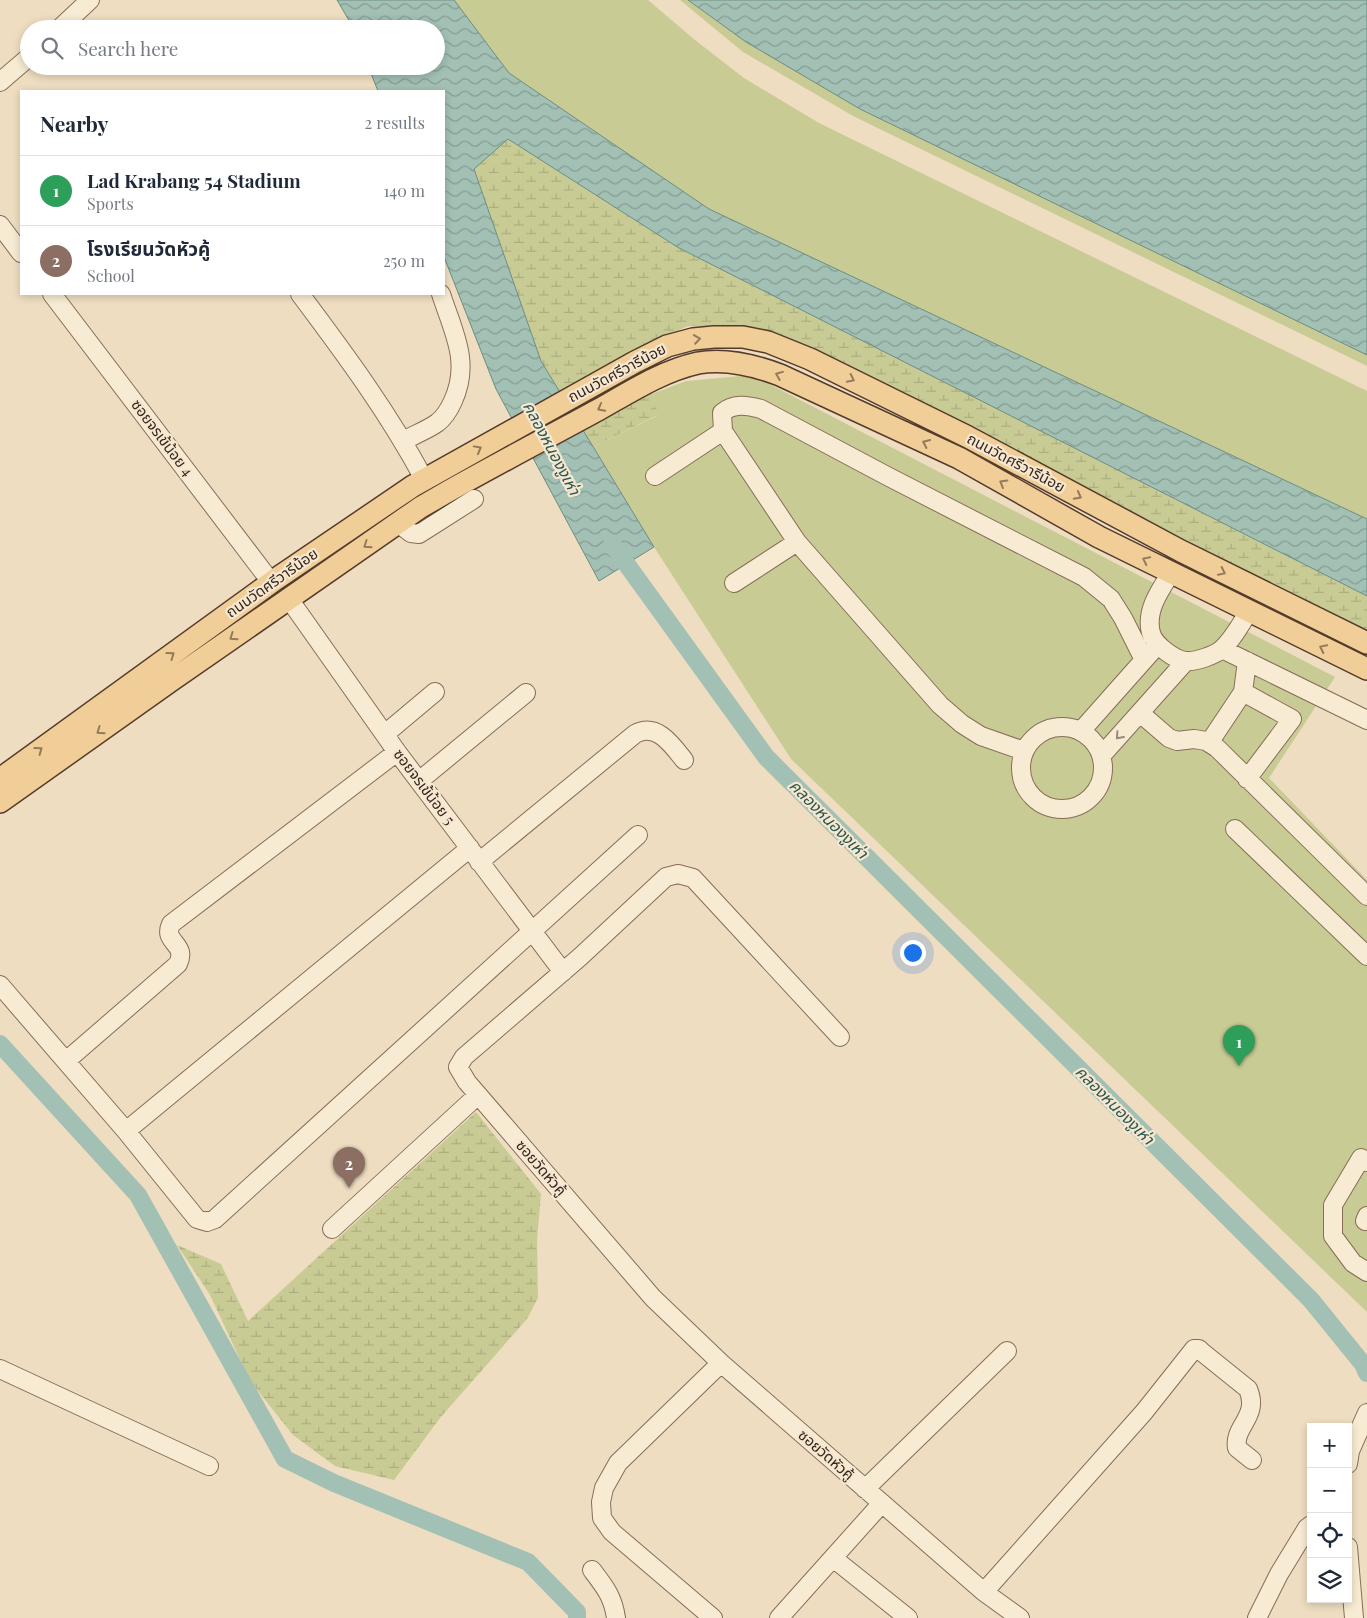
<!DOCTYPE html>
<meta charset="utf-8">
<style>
:root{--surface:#fff;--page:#f2f2f3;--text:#1f2937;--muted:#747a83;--line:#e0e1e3;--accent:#7c3aed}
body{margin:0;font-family:"Playfair Display","Noto Sans Thai",serif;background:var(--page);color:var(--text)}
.controls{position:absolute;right:15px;bottom:15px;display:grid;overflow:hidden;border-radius:0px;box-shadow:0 2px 8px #0003}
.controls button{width:45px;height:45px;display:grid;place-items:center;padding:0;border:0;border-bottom:1px solid var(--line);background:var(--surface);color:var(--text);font:25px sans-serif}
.you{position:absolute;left:912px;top:952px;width:18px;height:18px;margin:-12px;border:4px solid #fff;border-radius:50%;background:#1a73e8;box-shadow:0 0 0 8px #1a73e833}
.badge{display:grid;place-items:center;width:32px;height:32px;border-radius:50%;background:var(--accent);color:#fff;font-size:16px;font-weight:700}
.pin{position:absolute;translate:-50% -41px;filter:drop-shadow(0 1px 2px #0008)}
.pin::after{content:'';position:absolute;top:26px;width:18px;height:15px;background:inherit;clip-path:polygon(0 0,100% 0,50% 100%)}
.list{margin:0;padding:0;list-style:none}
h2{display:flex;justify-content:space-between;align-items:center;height:65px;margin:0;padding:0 20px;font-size:21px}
h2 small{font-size:16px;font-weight:400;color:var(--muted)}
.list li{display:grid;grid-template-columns:32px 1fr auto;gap:15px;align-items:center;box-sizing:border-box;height:70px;padding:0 20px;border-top:1px solid var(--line)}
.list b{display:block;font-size:19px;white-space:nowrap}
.list p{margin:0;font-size:16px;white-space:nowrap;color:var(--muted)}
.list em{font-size:16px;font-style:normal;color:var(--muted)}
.icon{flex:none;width:28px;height:28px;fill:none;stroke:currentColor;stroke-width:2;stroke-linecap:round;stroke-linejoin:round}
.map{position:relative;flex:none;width:1367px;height:1618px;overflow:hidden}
.search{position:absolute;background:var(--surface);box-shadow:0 2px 8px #0003;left:20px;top:20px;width:425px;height:55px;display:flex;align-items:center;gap:12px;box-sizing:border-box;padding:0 18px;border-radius:28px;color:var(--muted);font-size:19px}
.panel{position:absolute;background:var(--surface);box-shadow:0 2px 8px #0003;left:20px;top:90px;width:425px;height:205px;border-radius:0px}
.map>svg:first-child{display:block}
</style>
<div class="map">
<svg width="1367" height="1618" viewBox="0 0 1367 1618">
<defs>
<pattern id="wetland-marsh" width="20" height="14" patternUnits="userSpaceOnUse" patternTransform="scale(1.25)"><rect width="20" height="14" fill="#c9cb94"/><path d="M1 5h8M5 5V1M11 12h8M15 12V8" fill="none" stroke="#adae7f"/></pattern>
<pattern id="water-waves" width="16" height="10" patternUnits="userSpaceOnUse" patternTransform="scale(1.25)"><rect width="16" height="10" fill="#a3c0b5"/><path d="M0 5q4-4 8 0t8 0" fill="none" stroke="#869c93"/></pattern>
</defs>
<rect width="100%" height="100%" fill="#eeddc0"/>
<path fill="#c9cb94" d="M454,0H648L695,40L744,78L819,123L1367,391V519L709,209L509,73Z
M680,0H688L746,42L861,109L1367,355V366L853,116L743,52Z
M752,375L1335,677L1269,778L1367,880V1312L791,759L654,547L593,447L657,416L652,394L686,381Z"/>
<path fill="url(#wetland-marsh)" d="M508,139L679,248L1367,596V636L941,413L747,327L688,326L628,352L652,394L658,415L593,447L541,361L474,168Z
M476,1112L541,1194L537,1240L538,1298L527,1319L440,1418L394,1480L335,1466L293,1435L250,1381L210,1295L177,1245L221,1264L248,1321Z"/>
<path fill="url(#water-waves)" stroke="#6a8d82" d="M337,0H454L509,73L709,209L1367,519V596L679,248L508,139L474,169L541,361L654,547L599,581L496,389L444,257V91H378L368,66H436V29H354Z
M688,0H1367V355L860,109L746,42Z"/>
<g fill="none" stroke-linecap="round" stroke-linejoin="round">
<path stroke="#a3c0b5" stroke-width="18" d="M612,544L766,757L1311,1300L1363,1364L1367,1373
M0,1044L138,1195L285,1459L334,1483L528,1562L577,1612V1618"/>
<g stroke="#866d58" stroke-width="20">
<path id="minor" d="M59,29L90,0
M0,82L29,57
M0,225L21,253
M52,294L271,582
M300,294C345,354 388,412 424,479
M403,441C414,435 427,430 437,423C445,417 449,410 453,401C471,362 453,331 441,294
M655,476L723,431
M398,523L411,533L419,534L474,499
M1171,573C1160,590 1145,611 1151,633C1154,645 1175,660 1186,661C1196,662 1215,655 1222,649C1233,639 1241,624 1249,611
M734,583L797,542
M289,599L397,752L563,972
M1222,649L1367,720
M1243,692L1292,719L1247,779
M1140,713L1169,738L1177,741L1194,739L1206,741L1217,748L1367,896
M1021 768a41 41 0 1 1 82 0a41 41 0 1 1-82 0Z
M1081,731L1152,651
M385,734L435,692
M1209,743L1243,692L1247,661
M1024,751L981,736L962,724L940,705L797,542L723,431L722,413C733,403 747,405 761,409L889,477L1084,577L1111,599L1123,618L1144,660
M1102,755L1186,661
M419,781L526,693
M1235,829L1367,956
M479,862L635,734C657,722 672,745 684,760
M0,985L126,1131L197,1219L207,1222L215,1219L638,835
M840,1037L693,878L678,874L666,877L580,957L464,1057L458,1067L467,1082L653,1298L721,1363L984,1592L1020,1618
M66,1061L178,964C188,943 162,943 171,924L397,752
M126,1131L470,848
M1367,1162L1361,1158L1333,1205V1236L1353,1263L1367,1272
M1365,1221L1367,1216
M332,1229L478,1095
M0,1369L209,1466
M1348,1464L1350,1451L1367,1413
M865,1489L1007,1351
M1348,1547L1354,1618
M833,1558L908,1618
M592,1570C605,1587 613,1597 616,1618
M984,1592L1144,1412L1194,1349H1199L1202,1352L1248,1389C1260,1417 1233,1426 1237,1448L1252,1460
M713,1618L612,1532L602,1518L601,1502L604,1488L618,1463L721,1363
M779,1618L882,1503
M1257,1618L1279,1574L1307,1528L1311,1525"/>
</g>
<g stroke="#543c2d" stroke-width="24">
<path id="major" d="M0,779L276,579L413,486L635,362L667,346L693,339L714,337H743L768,342L810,359L968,437L1181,551L1367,643
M0,802L172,680L421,507L447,492C497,464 548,437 598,410C630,392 662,371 698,363C726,358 754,365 780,375L959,458L1099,537L1367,669"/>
</g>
<use href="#minor" stroke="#f8ebd3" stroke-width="18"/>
<use href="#major" stroke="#f1ce97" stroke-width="21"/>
</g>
<defs><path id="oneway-chevron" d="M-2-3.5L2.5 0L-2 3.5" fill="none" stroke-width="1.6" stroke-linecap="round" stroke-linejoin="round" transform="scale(1.25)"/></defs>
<g stroke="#947a5a">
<use href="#oneway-chevron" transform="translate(697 339) rotate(-8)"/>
<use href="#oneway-chevron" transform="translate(779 375) rotate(-158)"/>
<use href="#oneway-chevron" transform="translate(851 379) rotate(26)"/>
<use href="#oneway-chevron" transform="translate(601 408) rotate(152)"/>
<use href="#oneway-chevron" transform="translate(926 443) rotate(-155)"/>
<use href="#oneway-chevron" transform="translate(478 449) rotate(-29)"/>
<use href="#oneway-chevron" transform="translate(1003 483) rotate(-150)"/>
<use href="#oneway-chevron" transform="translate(1078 496) rotate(28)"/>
<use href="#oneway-chevron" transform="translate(367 545) rotate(145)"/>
<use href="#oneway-chevron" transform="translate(1146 560) rotate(-154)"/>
<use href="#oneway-chevron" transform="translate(1222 572) rotate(26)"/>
<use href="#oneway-chevron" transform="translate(233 637) rotate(145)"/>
<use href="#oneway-chevron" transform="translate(1323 648) rotate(-154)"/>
<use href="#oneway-chevron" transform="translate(171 655) rotate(-36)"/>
<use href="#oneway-chevron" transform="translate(100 731) rotate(145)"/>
<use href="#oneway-chevron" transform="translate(39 750) rotate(-36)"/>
</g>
<use stroke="#978978" href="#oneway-chevron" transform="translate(1119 736) rotate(132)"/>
<g text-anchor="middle" stroke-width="4.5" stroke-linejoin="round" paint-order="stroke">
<g font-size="15" fill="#36271d" stroke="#f5e7d0">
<text transform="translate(617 373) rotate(-28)" y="5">ถนนวัดศรีวารีน้อย</text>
<text transform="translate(162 438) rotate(53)" y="5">ซอยจรเข้น้อย 4</text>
<text transform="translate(1016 463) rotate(28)" y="5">ถนนวัดศรีวารีน้อย</text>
<text transform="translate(272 583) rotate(-35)" y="5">ถนนวัดศรีวารีน้อย</text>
<text transform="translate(424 787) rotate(53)" y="5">ซอยจรเข้น้อย 5</text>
<text transform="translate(541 1168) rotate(49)" y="5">ซอยวัดหัวคู้</text>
<text transform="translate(826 1455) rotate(41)" y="5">ซอยวัดหัวคู้</text>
</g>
<g font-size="16" font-style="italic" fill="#2c5650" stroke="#f5e7d0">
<text transform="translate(552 448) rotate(62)" y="6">คลองหนองงูเห่า</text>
<text transform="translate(829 819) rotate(45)" y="6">คลองหนองงูเห่า</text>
<text transform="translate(1115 1105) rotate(45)" y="6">คลองหนองงูเห่า</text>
</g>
</g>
</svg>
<div class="controls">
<button>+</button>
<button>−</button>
<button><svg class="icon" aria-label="locate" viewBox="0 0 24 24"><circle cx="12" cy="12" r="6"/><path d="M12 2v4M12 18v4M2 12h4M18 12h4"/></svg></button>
<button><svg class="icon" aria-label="layers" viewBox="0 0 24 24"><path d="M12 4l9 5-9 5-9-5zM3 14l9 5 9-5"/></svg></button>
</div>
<div class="you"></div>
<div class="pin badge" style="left:1239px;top:1066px;background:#2e9e5b">1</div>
<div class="pin badge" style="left:349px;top:1188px;background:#8d6e63">2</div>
<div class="search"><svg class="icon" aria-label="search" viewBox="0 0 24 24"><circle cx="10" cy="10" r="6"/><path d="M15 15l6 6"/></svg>Search here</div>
<section class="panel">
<h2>Nearby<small>2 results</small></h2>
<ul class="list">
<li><span class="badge" style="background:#2e9e5b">1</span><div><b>Lad Krabang 54 Stadium</b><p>Sports</p></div><em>140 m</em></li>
<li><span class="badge" style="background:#8d6e63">2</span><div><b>โรงเรียนวัดหัวคู้</b><p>School</p></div><em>250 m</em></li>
</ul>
</section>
</div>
